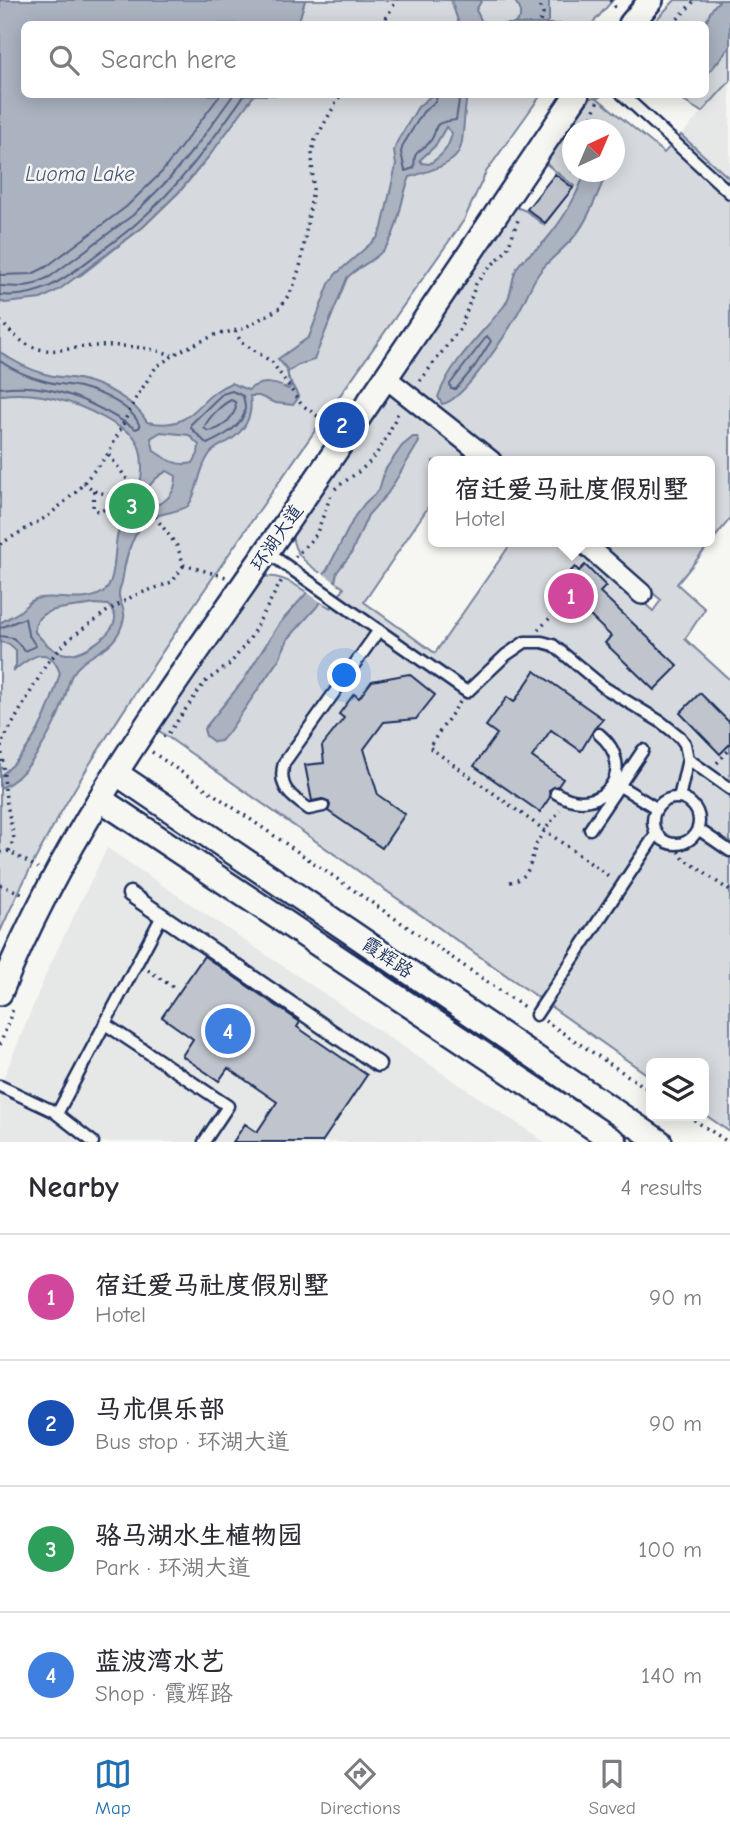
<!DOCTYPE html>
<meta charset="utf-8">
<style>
:root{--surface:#fff;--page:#f7f7f7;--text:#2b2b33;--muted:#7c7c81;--line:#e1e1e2;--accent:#1f6fb2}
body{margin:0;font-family:"Comic Neue","LXGW WenKai TC",sans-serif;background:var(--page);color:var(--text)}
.controls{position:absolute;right:21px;bottom:21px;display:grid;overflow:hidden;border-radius:10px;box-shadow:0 4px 18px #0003}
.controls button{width:63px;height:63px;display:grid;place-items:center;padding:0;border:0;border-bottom:2px solid var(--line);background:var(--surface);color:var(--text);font:35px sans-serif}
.compass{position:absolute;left:562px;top:119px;width:63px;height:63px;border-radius:50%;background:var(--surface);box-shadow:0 4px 18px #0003;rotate:44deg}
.you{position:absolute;left:345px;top:676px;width:24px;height:24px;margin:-18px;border:5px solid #fff;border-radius:50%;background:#1a73e8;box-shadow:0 0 0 10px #1a73e833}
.badge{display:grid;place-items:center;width:46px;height:46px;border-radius:50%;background:var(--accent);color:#fff;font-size:23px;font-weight:700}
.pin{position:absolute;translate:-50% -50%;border:4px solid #fff;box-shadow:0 2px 7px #0006}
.popup{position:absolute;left:428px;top:456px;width:287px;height:91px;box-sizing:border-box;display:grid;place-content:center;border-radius:10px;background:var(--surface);filter:drop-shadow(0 2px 5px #0005);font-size:23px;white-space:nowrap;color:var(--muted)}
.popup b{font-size:26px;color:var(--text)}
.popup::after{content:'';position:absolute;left:50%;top:100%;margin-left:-14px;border:14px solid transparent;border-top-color:var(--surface)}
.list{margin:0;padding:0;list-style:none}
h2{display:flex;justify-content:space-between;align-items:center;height:91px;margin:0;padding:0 28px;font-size:30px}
h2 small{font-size:23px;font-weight:400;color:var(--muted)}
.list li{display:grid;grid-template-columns:46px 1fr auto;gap:21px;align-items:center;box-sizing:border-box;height:126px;padding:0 28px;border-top:2px solid var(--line)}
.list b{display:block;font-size:26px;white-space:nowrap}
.list p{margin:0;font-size:23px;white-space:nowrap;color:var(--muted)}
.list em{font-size:23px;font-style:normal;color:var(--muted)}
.icon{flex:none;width:38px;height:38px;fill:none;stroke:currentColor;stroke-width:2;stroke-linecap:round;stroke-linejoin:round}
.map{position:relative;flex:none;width:730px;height:1142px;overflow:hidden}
.search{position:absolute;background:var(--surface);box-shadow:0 4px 18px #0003;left:21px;right:21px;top:21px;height:77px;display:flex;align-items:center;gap:18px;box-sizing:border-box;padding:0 24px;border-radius:10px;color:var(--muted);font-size:26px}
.sheet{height:595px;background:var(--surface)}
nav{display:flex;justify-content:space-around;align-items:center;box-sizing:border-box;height:98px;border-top:2px solid var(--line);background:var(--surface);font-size:19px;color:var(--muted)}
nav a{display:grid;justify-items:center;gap:4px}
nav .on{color:var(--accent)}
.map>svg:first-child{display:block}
</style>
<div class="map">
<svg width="730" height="1142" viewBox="0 0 730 1142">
<rect width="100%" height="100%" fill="#f6f6f2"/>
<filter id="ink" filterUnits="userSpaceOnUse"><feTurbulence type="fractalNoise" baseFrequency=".0143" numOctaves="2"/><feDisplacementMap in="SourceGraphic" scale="14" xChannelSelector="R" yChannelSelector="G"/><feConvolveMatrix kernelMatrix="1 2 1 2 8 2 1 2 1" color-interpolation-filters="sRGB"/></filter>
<g filter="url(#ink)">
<path fill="#e6e7e7" d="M730,81V179L681,135Z
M107,848L545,1142H0V1087L49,967Z"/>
<path fill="#d6d9dd" stroke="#78849e" stroke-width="2" fill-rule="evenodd" d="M305,0H613L592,24H298Z
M675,0H730V81L702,112L673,95L706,94V24H652Z
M254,95H541L486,172L464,220C374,348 282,475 194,605C123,710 51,816 0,932V395L15,393L14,362L0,352V301L5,303L81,275L143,227L181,190L210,155Z
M596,97L664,153L681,135L730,179V519L677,584L705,609L685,639L730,680V1132L704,1114V1063H651V1077L155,728L257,578C286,570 308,596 331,608L344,588C325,575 288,559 293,531L385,393H393L465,452L459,461H433V500L364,602L435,653L512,542H575L653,611L661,600L593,542H709V461H499L398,378L512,210L516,207L526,211L544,225L574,186L544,162L591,98ZM572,130H614V172H572Z"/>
<path fill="#abb2c0" stroke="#717e99" stroke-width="2" fill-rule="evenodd" d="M0,0H305L298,24H24V94L254,95L210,155L181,190L143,227L60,289L41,299L5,303L0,301Z
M451,0H482L476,10L483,24H459Z
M514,0H549V19L546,24H514L520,18V9Z
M720,0H730V47L706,76C705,48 698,19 720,0Z
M433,94L467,95C458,154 474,158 410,177C400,199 400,227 386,247C375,262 359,265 347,278L314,360L298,365L288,372V378L299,397L293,405L275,403L259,396H250C253,414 247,428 232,439C224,445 215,446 209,455C198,470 199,491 188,506C175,514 155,512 144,524C129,539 125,562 122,582C121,586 119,589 119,593C118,602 126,608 124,618C116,655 88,649 72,675C68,682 67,692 64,700C55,727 28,779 0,788V776C33,751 49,712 60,673C49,643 32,656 13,671L16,666V650L9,644L0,642V623C6,619 13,616 19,612C26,607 29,599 40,598C59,595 86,604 103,592C116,584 114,551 117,537C122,512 143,493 142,467C142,458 140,445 134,437C130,432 121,428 116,425C81,403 42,390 0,395V352C14,362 28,369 45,374C57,378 71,377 83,380C106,386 135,401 147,422C196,432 195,397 231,383L248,390C261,380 274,382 288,389L291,386L286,368L278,359L309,337L329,284L336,274L377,238L382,228L396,165L394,151L397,142L418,107ZM446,127L452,133C449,148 442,156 429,164L422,163L420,160L435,146ZM161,432L189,435L199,445L198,454L193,463C178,467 167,460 154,451L151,438ZM167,471L176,476C176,492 167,503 152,506C138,493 154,478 167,471ZM94,604L108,605C111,609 116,613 115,619C113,635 82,655 67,654C53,653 43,641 35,632C33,604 75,609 94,604Z
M585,172H607C599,190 587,224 573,238C562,251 549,259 539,273C531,284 526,299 519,311C508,332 463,402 442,404L438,397C451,361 481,335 504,306C514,293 510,278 518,266C525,256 537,250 545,241C562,221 577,196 585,172Z
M413,437H417L419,442L388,493L368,515L351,554L337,572L335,582L322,601L288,639L279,659L228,733L221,741L214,742L206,736L204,729L243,681L279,624L327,570L355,516L365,503L379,490L385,470L402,446Z"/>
<path fill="#f6f6f2" d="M321,572L338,584L324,604L305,591Z"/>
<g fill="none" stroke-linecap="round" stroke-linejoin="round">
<path stroke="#556385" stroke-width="2" d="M437,94L436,101L423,112L403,145L401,152L405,171L414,168L415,156C418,150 423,149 428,144C443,127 425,124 456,120L460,94
M0,275L32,274L46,267L126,207L162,172L221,94
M0,286L20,287L35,284L51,276L133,215L169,179L197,145L234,94
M0,295C43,299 68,276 100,252C113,242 126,233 138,222C181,185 213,139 245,94
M487,336L491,341L475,366L456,389H451L450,384Z
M0,361C13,370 29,377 45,381C57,385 71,384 83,388C102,393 134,407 140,427L136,429C92,402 53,381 0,388
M232,391L243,396C244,400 245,404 245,408C245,426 220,438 207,444L191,428V424L222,394Z
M231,400L235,402L236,408C231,420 221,430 208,431L204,428C208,418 221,405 231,400Z
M0,628L25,618L28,634L36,646L25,651L13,638L0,636"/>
</g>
<path fill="#c0c4cd" stroke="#1b2f5e" stroke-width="2" d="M555,174L573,188L545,223L527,209Z
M585,565L606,586L600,592L678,666L654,690L605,643L611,636L585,611L573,622L546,596L575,567L579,571Z
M535,671L603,719L594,729L581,751L551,730L532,757L563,779L558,786L549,790L550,797L540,812L474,766L497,734L486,726L507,697L514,702Z
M409,674L435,695L416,719L384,722L364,749L378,795L405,814L382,848L328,811L330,805L328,801L322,799L312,801L305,765L324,763L322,746L344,718L339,714L354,694L359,698L372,681Z
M700,693L730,723V744L720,754L680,713Z
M204,956L300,1022L297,1027L367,1075L322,1142H233L245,1124L257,1132L277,1102L228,1068L219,1081L182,1056L193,1039L162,1017Z"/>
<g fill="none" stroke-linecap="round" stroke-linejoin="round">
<g stroke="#1b2f5e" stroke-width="15">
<path id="service" d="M622,94L730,193
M267,552L467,692L506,655L525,642H542L553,645L605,688L661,722L680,737L685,744L688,759L679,798
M688,759L730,789
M615,783L656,808
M556,793C602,821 640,768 599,734
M653 821a23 23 0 1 1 46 0a23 23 0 1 1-46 0Z
M323,806L309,809C291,797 277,787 284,763L379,630
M590,829L643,750
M698,829L730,851
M536,1015L656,834
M105,1024L228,1106L204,1142
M0,1086L53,1111L93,1142
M57,1114L162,916"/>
</g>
<g stroke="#1b2f5e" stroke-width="19">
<path id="pedestrian" d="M130,894L378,1064"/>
</g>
<g stroke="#1b2f5e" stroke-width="24">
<path id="minor" d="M386,378L491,461
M583,542L642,594"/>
</g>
<g stroke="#1b2f5e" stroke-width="28">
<path id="tertiary" d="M631,24L651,0
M116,773L660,1142
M100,799L615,1142
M0,993C65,831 171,690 269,548C373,398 475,246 577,94"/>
</g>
<path stroke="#1b2f5e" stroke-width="3.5" stroke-dasharray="2 5" stroke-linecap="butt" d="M538,0L543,14L539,24
M610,0L617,10
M382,24L397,0
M673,24L695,0
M587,130L600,94
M0,321C9,330 18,340 30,346C48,354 66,349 84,347C110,344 148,346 172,355
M235,331L241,342L272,362L301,404L331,426
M420,381L461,327L476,284L485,272L507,250L518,220
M109,455L177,546L184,565L226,577
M84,482L94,491L113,496L130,485
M335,489C344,481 354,476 363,468C381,453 390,431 399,410
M94,491L93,508L99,512L111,506L121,492
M0,544L48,516L76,492L108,454L136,398L156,367L180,351L215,335L242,329L280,308L293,288L301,263L313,189L312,152L315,140L341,94
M295,557L316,535L331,495
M538,630L556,612
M460,702L429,747L611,878
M163,737L168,734L205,682L230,664L249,640L283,578
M152,752L527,1009
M717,763L730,749
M675,845L682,857L730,891
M9,851L14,839L6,799L1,744L47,663L69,639L106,612L133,596L172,582L184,565
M0,853L9,851L38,868
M510,882C532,879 530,859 537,843C543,831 552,821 560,810
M0,885L24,894
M148,970L173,987
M545,1021L651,1091
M0,1045L13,1009
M688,1116L728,1142"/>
<use href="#service" stroke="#f6f6f2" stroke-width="10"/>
<use href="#pedestrian" stroke="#f6f6f2" stroke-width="14"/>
<use href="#minor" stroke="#f6f6f2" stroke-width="19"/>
<use href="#tertiary" stroke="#f6f6f2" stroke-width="23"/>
</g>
</g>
<g text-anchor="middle" stroke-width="5" stroke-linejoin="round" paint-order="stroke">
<g font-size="19" fill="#1b2f5e" stroke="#f6f6f2">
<text transform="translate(276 537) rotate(-55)" y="7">环湖大道</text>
<text transform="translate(388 957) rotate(34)" y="7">霞辉路</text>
</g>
<g font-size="21" font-style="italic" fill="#46567b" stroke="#f6f6f2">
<text x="80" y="181">Luoma Lake</text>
</g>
</g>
</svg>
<div class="controls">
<button><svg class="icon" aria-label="layers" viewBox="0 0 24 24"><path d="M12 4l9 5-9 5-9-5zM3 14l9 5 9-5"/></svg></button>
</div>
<svg class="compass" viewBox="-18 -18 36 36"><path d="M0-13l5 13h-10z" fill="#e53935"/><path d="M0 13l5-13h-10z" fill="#7c7c81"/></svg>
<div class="you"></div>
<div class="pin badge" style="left:571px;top:596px;background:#d1479c">1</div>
<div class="popup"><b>宿迁爱马社度假别墅</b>Hotel</div>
<div class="pin badge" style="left:342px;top:425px;background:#1a4fb4">2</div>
<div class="pin badge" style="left:132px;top:506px;background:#2e9e5b">3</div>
<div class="pin badge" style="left:228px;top:1031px;background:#3f7fe0">4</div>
<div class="search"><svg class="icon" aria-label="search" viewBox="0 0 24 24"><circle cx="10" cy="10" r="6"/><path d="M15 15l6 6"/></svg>Search here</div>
</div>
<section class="sheet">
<h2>Nearby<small>4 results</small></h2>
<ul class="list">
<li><span class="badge" style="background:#d1479c">1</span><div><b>宿迁爱马社度假别墅</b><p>Hotel</p></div><em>90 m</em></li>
<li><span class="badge" style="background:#1a4fb4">2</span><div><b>马术俱乐部</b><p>Bus stop · 环湖大道</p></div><em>90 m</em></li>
<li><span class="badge" style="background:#2e9e5b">3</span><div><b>骆马湖水生植物园</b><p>Park · 环湖大道</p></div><em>100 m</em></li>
<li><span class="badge" style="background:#3f7fe0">4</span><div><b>蓝波湾水艺</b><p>Shop · 霞辉路</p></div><em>140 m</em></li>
</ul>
</section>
<nav>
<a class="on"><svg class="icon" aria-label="map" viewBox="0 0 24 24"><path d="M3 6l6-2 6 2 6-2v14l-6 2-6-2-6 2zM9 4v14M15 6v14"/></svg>Map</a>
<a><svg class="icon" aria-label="directions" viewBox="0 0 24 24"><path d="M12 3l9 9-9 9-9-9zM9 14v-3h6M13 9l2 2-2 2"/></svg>Directions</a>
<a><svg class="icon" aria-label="saved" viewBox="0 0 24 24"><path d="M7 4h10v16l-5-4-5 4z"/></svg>Saved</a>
</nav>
